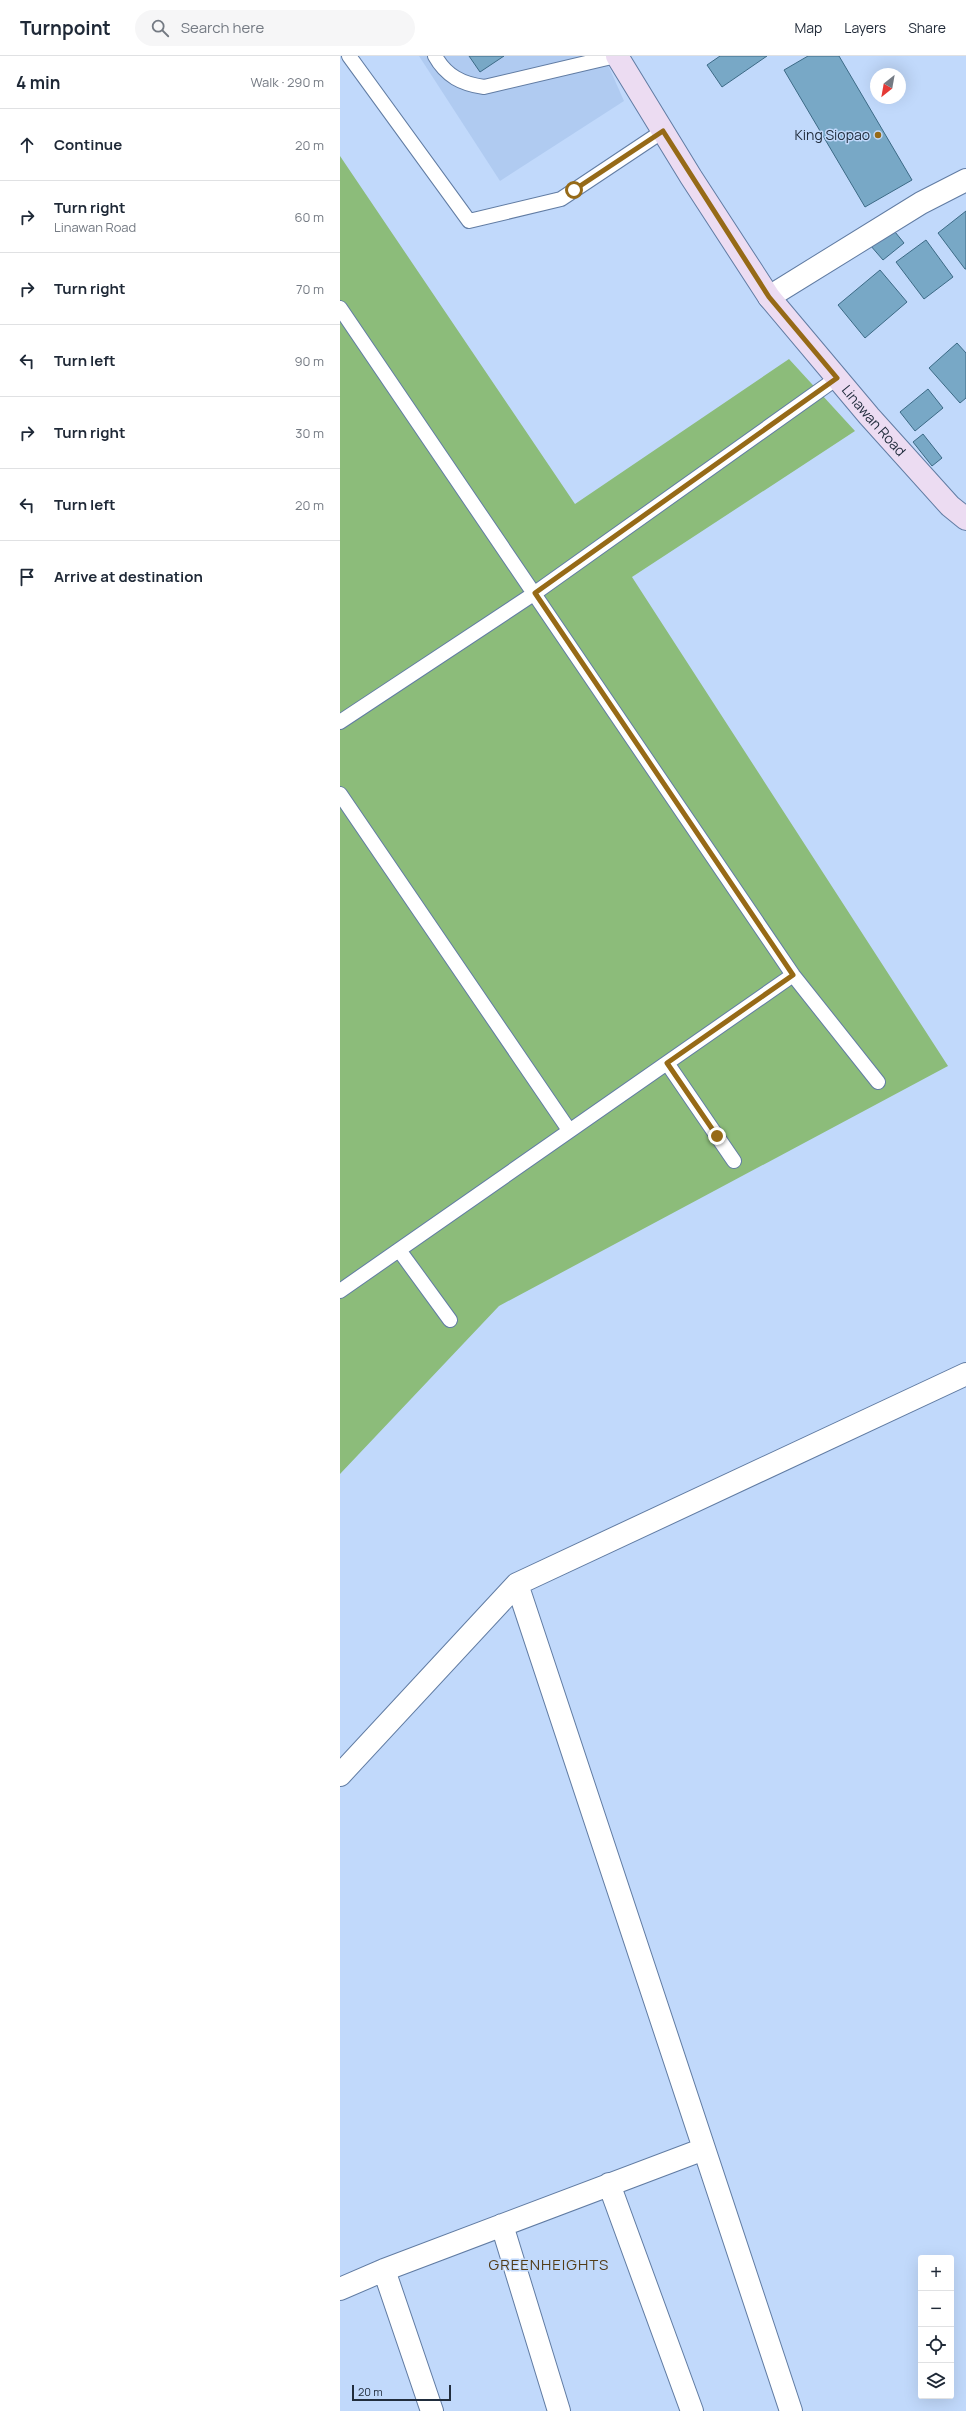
<!DOCTYPE html>
<meta charset="utf-8">
<style>
:root{--surface:#fff;--page:#f6f6f7;--text:#1f2937;--muted:#747a83;--line:#e0e1e3}
body{margin:0;font-family:Manrope,sans-serif;background:var(--page);color:var(--text)}
.controls{position:absolute;right:12px;bottom:12px;display:grid;overflow:hidden;border-radius:4px;box-shadow:0 4px 16px #0002}
.controls button{width:36px;height:36px;display:grid;place-items:center;padding:0;border:0;border-bottom:1px solid var(--line);background:var(--surface);color:var(--text);font:20px sans-serif}
.compass{position:absolute;left:530px;top:12px;width:36px;height:36px;border-radius:50%;background:var(--surface);box-shadow:0 4px 16px #0002;rotate:211deg}
.scale{position:absolute;left:12px;bottom:10px;width:99px;box-sizing:border-box;padding-left:4px;border:2px solid #212d3d;border-top:0;font-size:11px;line-height:14px;white-space:nowrap;color:#212d3d;-webkit-text-stroke:3px #c1d9fb;paint-order:stroke}
.stop{position:absolute;width:12px;height:12px;margin:-9px;border:3px solid #966a17;border-radius:50%;background:#fff}
.stop.end{background:#966a17;border-color:#fff;box-shadow:0 1px 4px #0008}
.list{margin:0;padding:0;list-style:none}
h2{display:flex;justify-content:space-between;align-items:center;height:52px;margin:0;padding:0 16px;font-size:17px}
h2 small{font-size:13px;font-weight:400;color:var(--muted)}
.list li{display:grid;grid-template-columns:26px 1fr auto;gap:12px;align-items:center;box-sizing:border-box;height:72px;padding:0 16px;border-top:1px solid var(--line)}
.list b{display:block;font-size:15px;white-space:nowrap}
.list p{margin:0;font-size:13px;white-space:nowrap;color:var(--muted)}
.list em{font-size:13px;font-style:normal;color:var(--muted)}
.icon{flex:none;width:22px;height:22px;fill:none;stroke:currentColor;stroke-width:2;stroke-linecap:round;stroke-linejoin:round}
.map{position:relative;flex:none;width:626px;height:2355px;overflow:hidden}
header{display:flex;align-items:center;gap:24px;box-sizing:border-box;height:56px;padding:0 20px;background:var(--surface);border-bottom:1px solid var(--line)}
header strong{font-size:19px}
nav{display:flex;gap:22px;margin-inline-start:auto;font-size:14px}
.search{width:280px;height:36px;background:var(--page);display:flex;align-items:center;gap:10px;box-sizing:border-box;padding:0 14px;border-radius:22px;color:var(--muted);font-size:15px}
main{display:flex}
aside{flex:1;background:var(--surface)}
.map>svg:first-child{display:block}
</style>
<header>
<strong>Turnpoint</strong>
<div class="search"><svg class="icon" aria-label="search" viewBox="0 0 24 24"><circle cx="10" cy="10" r="6"/><path d="M15 15l6 6"/></svg>Search here</div>
<nav><a>Map</a><a>Layers</a><a>Share</a></nav>
</header>
<main>
<aside>
<h2>4 min<small>Walk · 290 m</small></h2>
<ul class="list">
<li><svg class="icon" aria-label="ahead" viewBox="0 0 24 24"><path d="M12 20V5M6 11l6-6 6 6"/></svg><div><b>Continue</b></div><em>20 m</em></li>
<li><svg class="icon" aria-label="right" viewBox="0 0 24 24"><path d="M7 20v-9h11M14 6l5 5-5 5"/></svg><div><b>Turn right</b><p>Linawan Road</p></div><em>60 m</em></li>
<li><svg class="icon" aria-label="right" viewBox="0 0 24 24"><path d="M7 20v-9h11M14 6l5 5-5 5"/></svg><div><b>Turn right</b></div><em>70 m</em></li>
<li><svg class="icon" aria-label="left" viewBox="0 0 24 24"><path d="M17 20v-9H6M10 6l-5 5 5 5"/></svg><div><b>Turn left</b></div><em>90 m</em></li>
<li><svg class="icon" aria-label="right" viewBox="0 0 24 24"><path d="M7 20v-9h11M14 6l5 5-5 5"/></svg><div><b>Turn right</b></div><em>30 m</em></li>
<li><svg class="icon" aria-label="left" viewBox="0 0 24 24"><path d="M17 20v-9H6M10 6l-5 5 5 5"/></svg><div><b>Turn left</b></div><em>20 m</em></li>
<li><svg class="icon" aria-label="arrive" viewBox="0 0 24 24"><path d="M6 21V4h12l-3 4 3 4H6"/></svg><div><b>Arrive at destination</b></div></li>
</ul>
</aside>
<div class="map">
<svg width="626" height="2355" viewBox="0 0 626 2355">
<rect width="100%" height="100%" fill="#c1d9fb"/>
<path fill="#b0cbf1" d="M79,0H264L284,45L160,125Z"/>
<path fill="#8cbc7a" d="M0,100L235,448L449,303L515,375L292,521L608,1010L159,1250L0,1418Z"/>
<path fill="#78a8c6" stroke="#3c6a86" d="M129,0H164L140,16Z
M380,0H427L382,31L367,9Z
M468,0H499L572,124L525,151L444,14Z
M626,155V213H625L598,177Z
M551,171L564,187L543,204L530,189Z
M586,184L613,221L584,243L556,206Z
M540,214L567,246L525,282L498,249Z
M617,287L626,297V342L620,347L589,312Z
M588,333L603,352L575,375L560,356Z
M583,378L602,402L592,410L573,386Z"/>
<g fill="none" stroke-linecap="round" stroke-linejoin="round">
<g stroke="#617ca3" stroke-width="16">
<path id="lane" d="M9,0L129,165L221,143L323,75
M95,0C106,20 122,28 144,31L276,0
M0,252L453,919L538,1026
M0,666L195,537L497,322
M0,738L229,1074
M327,1007L394,1105
M59,1194L110,1264
M0,1235L453,919"/>
</g>
<g stroke="#617ca3" stroke-width="24">
<path id="street" d="M429,241L581,147L626,124
M177,1528L451,2355
M0,1719L177,1528L626,1318
M269,2128L352,2355
M162,2169L219,2355
M44,2214L92,2355
M0,2233L44,2214L364,2093"/>
</g>
<g stroke="#617ca3" stroke-width="24">
<g id="secondary">
<path id="s1" d="M277,0L351,121L429,241L529,360L610,450L626,463"/>
</g>
</g>
<use href="#lane" stroke="#fff" stroke-width="14"/>
<use href="#street" stroke="#fff" stroke-width="22"/>
<use href="#secondary" stroke="#ecdcf2" stroke-width="22"/>
</g>
<g fill="none" stroke-linecap="round" stroke-linejoin="round">
<path stroke="#966a17" stroke-width="5" d="M234,134L323,75L429,241L497,322L195,537L453,919L327,1007L377,1080"/>
</g>
<circle fill="#966a17" stroke="#c1d9fb" stroke-width="1.5" cx="538" cy="79" r="4"/>
<g text-anchor="middle" stroke-width="3" stroke-linejoin="round" paint-order="stroke">
<g font-size="14" fill="#212d3d" stroke="#c1d9fb" text-anchor="end">
<text x="530" y="84">King Siopao</text>
</g>
<g font-size="14" fill="#212d3d" stroke="#c1d9fb">
<text dy="5" stroke="none"><textPath href="#s1" startOffset="447">Linawan Road</textPath></text>
</g>
<g font-size="15" letter-spacing="1" fill="#523c18" stroke="#c1d9fb">
<text x="209" y="2214">GREENHEIGHTS</text>
</g>
</g>
</svg>
<div class="controls">
<button>+</button>
<button>−</button>
<button><svg class="icon" aria-label="locate" viewBox="0 0 24 24"><circle cx="12" cy="12" r="6"/><path d="M12 2v4M12 18v4M2 12h4M18 12h4"/></svg></button>
<button><svg class="icon" aria-label="layers" viewBox="0 0 24 24"><path d="M12 4l9 5-9 5-9-5zM3 14l9 5 9-5"/></svg></button>
</div>
<svg class="compass" viewBox="-18 -18 36 36"><path d="M0-13l5 13h-10z" fill="#e53935"/><path d="M0 13l5-13h-10z" fill="#747a83"/></svg>
<div class="scale">20 m</div>
<div class="stop" style="left:234px;top:134px"></div>
<div class="stop end" style="left:377px;top:1080px"></div>
</div>
</main>
